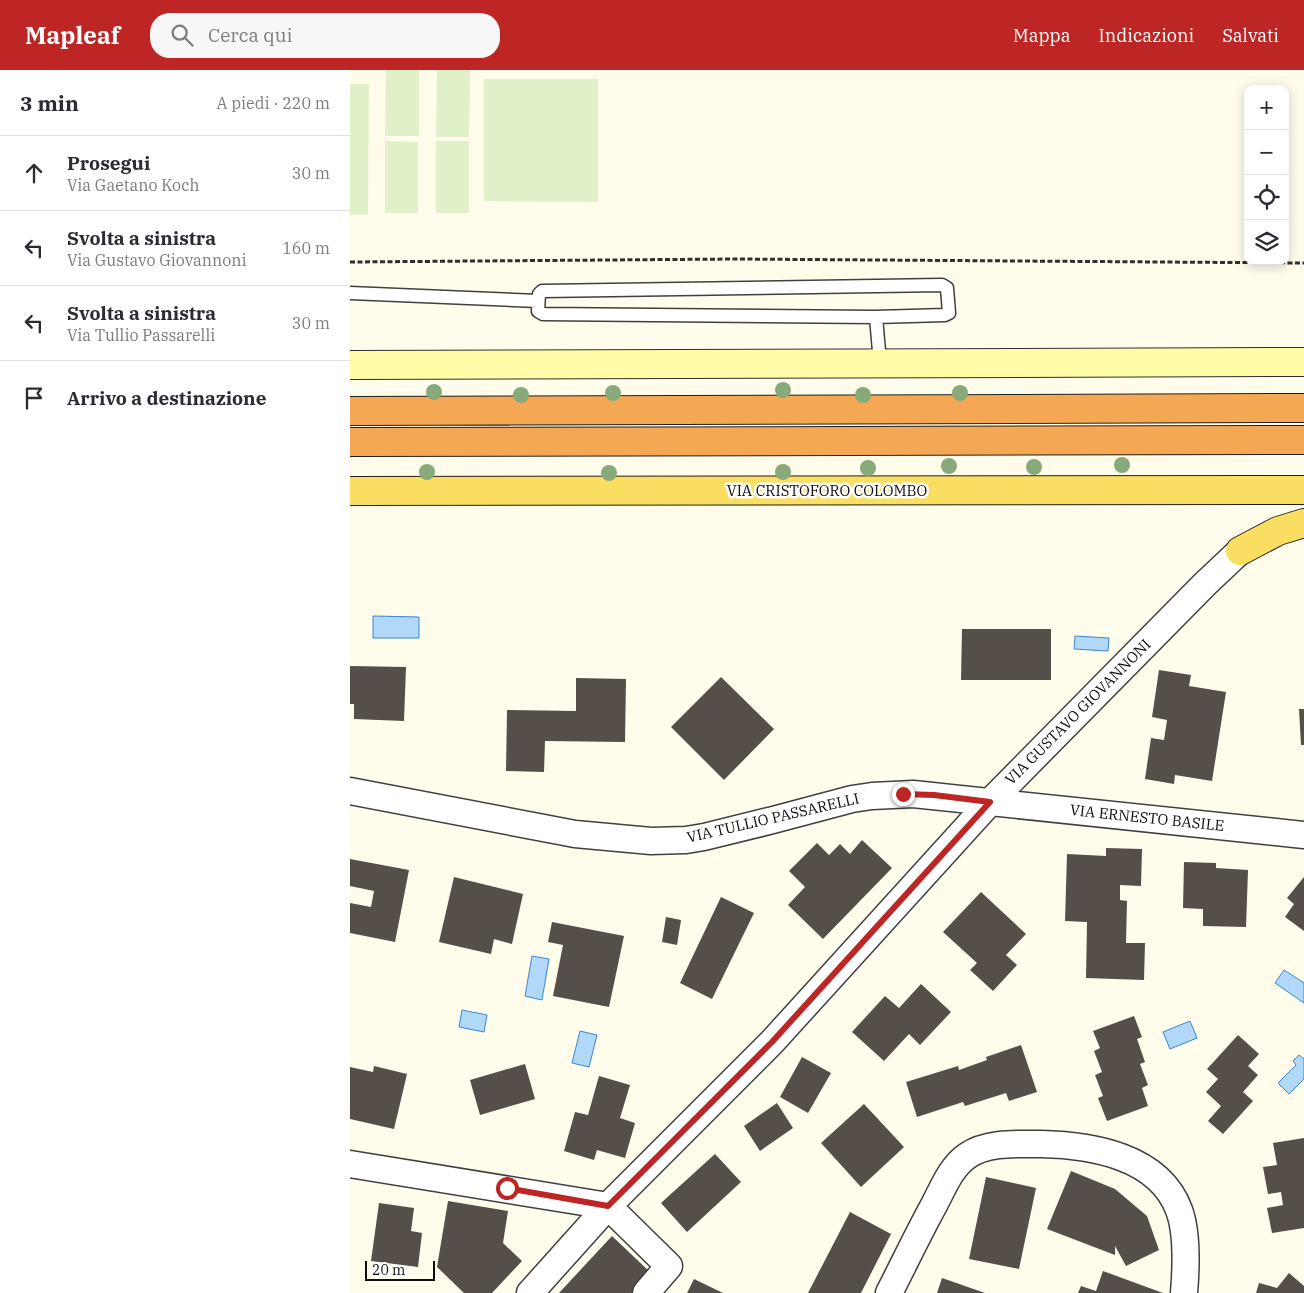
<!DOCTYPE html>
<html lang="it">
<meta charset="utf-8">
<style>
:root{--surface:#fff;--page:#f7f7f7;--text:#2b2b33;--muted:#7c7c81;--line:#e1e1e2;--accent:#bd2624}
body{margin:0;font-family:"IBM Plex Serif",serif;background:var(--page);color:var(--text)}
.controls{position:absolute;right:15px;top:15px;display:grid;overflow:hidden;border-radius:10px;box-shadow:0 2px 12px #0003}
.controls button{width:45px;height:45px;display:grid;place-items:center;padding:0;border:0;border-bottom:1px solid var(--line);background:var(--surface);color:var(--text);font:25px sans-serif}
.scale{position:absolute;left:15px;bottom:12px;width:70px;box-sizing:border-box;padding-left:5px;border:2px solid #0d0d0d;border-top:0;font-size:14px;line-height:18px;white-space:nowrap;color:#0d0d0d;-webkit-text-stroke:4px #fff;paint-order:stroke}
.stop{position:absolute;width:15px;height:15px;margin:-11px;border:4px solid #bd2624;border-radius:50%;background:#fff}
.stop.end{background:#bd2624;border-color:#fff;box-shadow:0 1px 5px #0008}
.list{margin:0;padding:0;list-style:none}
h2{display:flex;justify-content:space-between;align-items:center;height:65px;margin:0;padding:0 20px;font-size:21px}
h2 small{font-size:16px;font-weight:400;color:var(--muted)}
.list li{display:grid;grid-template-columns:32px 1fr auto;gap:15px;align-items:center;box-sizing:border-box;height:75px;padding:0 20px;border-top:1px solid var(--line)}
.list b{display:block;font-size:19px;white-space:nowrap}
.list p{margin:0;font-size:16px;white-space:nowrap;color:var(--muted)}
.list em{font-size:16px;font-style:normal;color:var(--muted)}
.icon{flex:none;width:28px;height:28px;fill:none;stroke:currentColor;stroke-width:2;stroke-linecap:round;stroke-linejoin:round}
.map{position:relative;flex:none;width:954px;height:1223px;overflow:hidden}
header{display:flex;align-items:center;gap:30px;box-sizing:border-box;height:70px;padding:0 25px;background:var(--accent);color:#fff}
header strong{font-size:24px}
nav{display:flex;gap:28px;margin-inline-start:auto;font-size:18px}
.search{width:350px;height:45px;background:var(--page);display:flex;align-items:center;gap:12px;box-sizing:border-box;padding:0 18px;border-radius:20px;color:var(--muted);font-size:19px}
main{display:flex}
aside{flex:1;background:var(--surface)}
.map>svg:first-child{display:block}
</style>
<header>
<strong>Mapleaf</strong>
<div class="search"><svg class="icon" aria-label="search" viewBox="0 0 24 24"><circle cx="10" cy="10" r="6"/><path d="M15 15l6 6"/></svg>Cerca qui</div>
<nav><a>Mappa</a><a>Indicazioni</a><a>Salvati</a></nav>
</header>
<main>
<aside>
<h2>3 min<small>A piedi · 220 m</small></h2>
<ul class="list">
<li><svg class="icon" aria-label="ahead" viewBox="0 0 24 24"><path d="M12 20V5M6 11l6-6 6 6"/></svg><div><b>Prosegui</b><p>Via Gaetano Koch</p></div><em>30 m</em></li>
<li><svg class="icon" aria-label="left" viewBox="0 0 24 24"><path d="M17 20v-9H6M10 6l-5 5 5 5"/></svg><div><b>Svolta a sinistra</b><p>Via Gustavo Giovannoni</p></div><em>160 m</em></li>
<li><svg class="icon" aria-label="left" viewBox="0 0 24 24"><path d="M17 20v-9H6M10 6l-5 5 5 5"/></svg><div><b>Svolta a sinistra</b><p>Via Tullio Passarelli</p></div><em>30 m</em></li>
<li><svg class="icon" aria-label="arrive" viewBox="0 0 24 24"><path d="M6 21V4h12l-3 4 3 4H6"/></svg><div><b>Arrivo a destinazione</b></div></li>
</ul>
</aside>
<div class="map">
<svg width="954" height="1223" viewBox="0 0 954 1223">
<rect width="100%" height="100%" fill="#fffcec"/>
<path fill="#e0f0c8" d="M36,0H69V66H35Z
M87,0H120L119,67H86Z
M134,9H248V132L134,131Z
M0,14H19L18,145H0Z
M35,71L68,72V143H35Z
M86,71H119V143H86Z"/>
<path fill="#b1d8f7" stroke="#3788ce" d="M23,546L69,547V568H23Z
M725,566L759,568L758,581L724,579Z
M182,886L199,889L192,930L175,926Z
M934,900L954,913V933L925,913Z
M112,940L137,945L134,962L109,957Z
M840,951L847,968L820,979L813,962Z
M230,961L247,965L239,997L222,993Z
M949,985L954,989V1009L939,1024L928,1013L946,995L943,991Z"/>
<path fill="#554e49" d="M612,559H701V610H611Z
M0,596L56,597L54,651L4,649V634H0Z
M809,600L841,605L839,616L876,622L862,711L825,705L824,714L795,709L801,668L814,670L817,650L802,647Z
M371,607L424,659L374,710L321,657Z
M226,608L276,609L275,672L195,671L194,702L156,701L157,640L226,641Z
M949,639H954V675H951Z
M512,770L542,798L473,869L438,835L455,817L439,801L467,773L479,785L490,774L500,784Z
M756,778L792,779L791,816L770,815V830L777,831L776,873H795L794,910L736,908L737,852L715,851L717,784L756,786Z
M0,789L59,800L45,872L0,863V833L21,837L24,821L0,816Z
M834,792L866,793V798L898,800L896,857L853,856V839L833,838Z
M104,807L173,824L162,874L144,869L141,884L89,872Z
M954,807V861L935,847L944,834L937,828Z
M631,822L676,864L656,885L667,895L643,921L620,900L627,893L593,862Z
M371,827L404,843L362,929L330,913Z
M316,847L331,850L327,875L312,872Z
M202,852L274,866L259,937L203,926L213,875L198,872Z
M571,914L601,942L570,975L559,964L534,991L502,962L535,926L549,938Z
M784,946L792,967L787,969L795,992L790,994L798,1015L792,1018L798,1036L757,1051L748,1028L753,1026L745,1005L752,1002L744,981L750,978L743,961Z
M888,965L909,984L898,996L908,1005L893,1022L903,1031L873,1064L858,1051L871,1036L856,1022L868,1009L857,999Z
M671,975L687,1022L659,1031L656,1023L615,1036L613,1032L567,1047L556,1012L608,996L609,1000L637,990L636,987Z
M452,987L481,1003L458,1043L430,1027Z
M175,994L185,1029L130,1045L120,1010Z
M24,996L57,1004L44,1059L0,1049V997L23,1002Z
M249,1006L280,1015L270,1048L285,1053L275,1088L247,1080L244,1090L214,1081L225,1042L238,1045Z
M427,1033L443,1058L410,1081L394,1056Z
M514,1034L554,1077L511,1117L471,1073Z
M954,1068V1158L922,1163L917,1138L933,1135L931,1122L918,1124L913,1097L927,1095L923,1073Z
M365,1084L391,1112L337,1162L311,1133Z
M721,1101L765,1119L797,1146L809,1180L776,1196L765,1176V1185L697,1159Z
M636,1107L686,1118L669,1199L619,1189Z
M98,1131L158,1141L153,1173L172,1191L142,1223H114L87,1197Z
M29,1133L64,1138L61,1161L72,1163L68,1197L21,1191Z
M500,1142L541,1164L511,1223H458Z
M262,1166L301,1203L283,1223H209Z
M753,1201L813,1223H728L731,1216L746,1221Z
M939,1203L954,1216V1223H906L909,1213L927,1218Z
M592,1208L635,1223H587Z
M344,1209L373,1223H337Z"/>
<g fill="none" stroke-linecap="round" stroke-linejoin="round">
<g stroke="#404040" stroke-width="15">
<path id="lane" d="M592,215L597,218L599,243L595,245L526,247L193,244L188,241L189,224L192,221Z
M0,223L188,231
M526,247L530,293"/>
</g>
<g stroke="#404040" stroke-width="29">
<path id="street" d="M0,721L225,764L301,771L336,770L354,767L423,750L502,729L522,726L563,724L954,765
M0,1094L258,1136
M258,1136L319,1196L296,1223
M180,1223L258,1136L422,972L640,732L855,514L890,481
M539,1223C554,1194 568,1164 584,1135C593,1118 601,1097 617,1086C637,1072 667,1074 691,1074C741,1075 809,1086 829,1140C838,1164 836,1199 834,1223"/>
</g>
<g stroke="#2f2f2f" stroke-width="30">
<path id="secondary" d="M0,295L954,292"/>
</g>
<g stroke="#1e1e1e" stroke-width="30">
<path id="primary" d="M0,421L954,420
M890,481L928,461L954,453"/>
</g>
<g stroke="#1e1e1e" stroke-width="30">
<path id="highway" d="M0,341L954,338
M0,372L954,370"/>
</g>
<path stroke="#2f2f2f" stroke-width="3" stroke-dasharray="5 2.5" stroke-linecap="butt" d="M0,192L385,189L954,193"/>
<use href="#lane" stroke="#fff" stroke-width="12"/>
<use href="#street" stroke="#fff" stroke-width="26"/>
<use href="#secondary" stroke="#fffba7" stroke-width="28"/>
<use href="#primary" stroke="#fade61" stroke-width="28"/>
<use href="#highway" stroke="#f5a854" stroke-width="28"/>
</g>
<g fill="#88a97a">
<circle cx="433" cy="320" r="8"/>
<circle cx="84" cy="322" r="8"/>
<circle cx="263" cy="323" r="8"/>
<circle cx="610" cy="323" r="8"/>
<circle cx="171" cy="325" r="8"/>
<circle cx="513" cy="325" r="8"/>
<circle cx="772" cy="395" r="8"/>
<circle cx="599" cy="396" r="8"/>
<circle cx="684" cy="397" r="8"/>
<circle cx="518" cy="398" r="8"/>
<circle cx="77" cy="402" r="8"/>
<circle cx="433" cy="402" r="8"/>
<circle cx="259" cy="403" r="8"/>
</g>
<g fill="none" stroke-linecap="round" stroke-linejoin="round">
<path stroke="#bd2624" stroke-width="6" d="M157,1118L258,1136L422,972L640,732L584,725L553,724"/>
</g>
<g text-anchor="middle" stroke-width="5" stroke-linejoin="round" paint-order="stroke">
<g font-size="15" fill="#0d0d0d" stroke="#fff">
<text x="477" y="426">VIA CRISTOFORO COLOMBO</text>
<text transform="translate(728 642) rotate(-45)" y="5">VIA GUSTAVO GIOVANNONI</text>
<text transform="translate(423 748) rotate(-13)" y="5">VIA TULLIO PASSARELLI</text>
<text transform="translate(797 748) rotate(6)" y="5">VIA ERNESTO BASILE</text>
</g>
</g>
</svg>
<div class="controls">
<button>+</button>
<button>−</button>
<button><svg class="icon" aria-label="locate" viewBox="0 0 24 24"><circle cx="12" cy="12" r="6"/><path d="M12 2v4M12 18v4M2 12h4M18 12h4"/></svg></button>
<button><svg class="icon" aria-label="layers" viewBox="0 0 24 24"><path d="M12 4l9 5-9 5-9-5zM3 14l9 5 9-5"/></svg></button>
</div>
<div class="scale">20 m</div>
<div class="stop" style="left:157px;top:1118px"></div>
<div class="stop end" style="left:553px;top:724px"></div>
</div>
</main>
